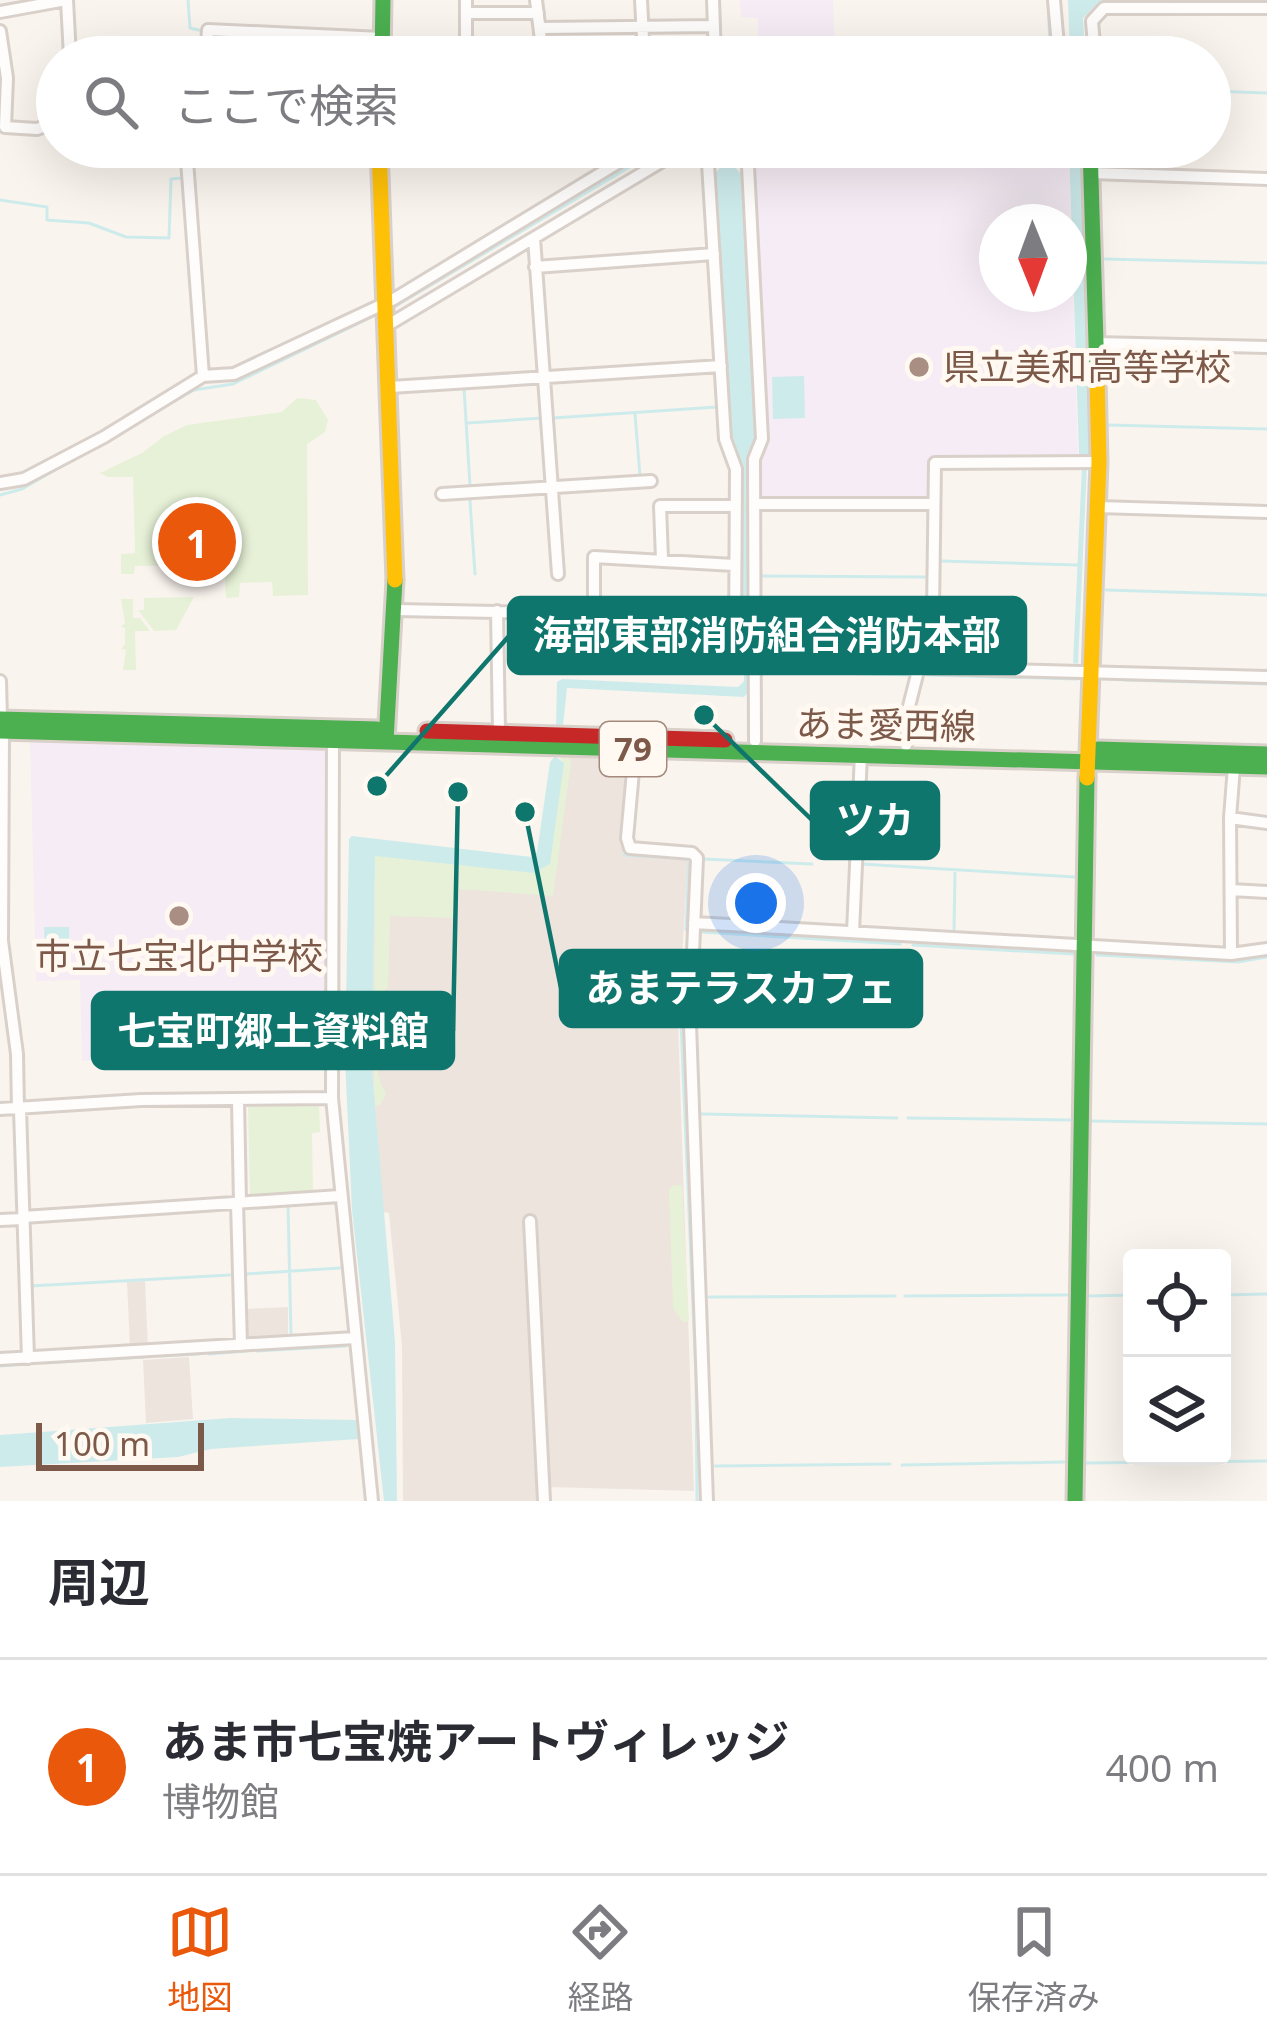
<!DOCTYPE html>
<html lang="ja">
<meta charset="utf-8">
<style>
:root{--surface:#fff;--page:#f2f2f3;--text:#2b2b33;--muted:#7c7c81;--line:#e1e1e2;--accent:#ea580c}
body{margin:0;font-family:"Noto Sans","Noto Sans JP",sans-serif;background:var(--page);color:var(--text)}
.controls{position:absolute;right:36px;bottom:36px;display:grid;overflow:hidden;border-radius:12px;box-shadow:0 12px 48px #0002}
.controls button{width:108px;height:108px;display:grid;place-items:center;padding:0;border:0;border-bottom:3px solid var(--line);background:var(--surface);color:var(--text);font:60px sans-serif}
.compass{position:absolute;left:979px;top:204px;width:108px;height:108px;border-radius:50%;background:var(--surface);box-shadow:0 12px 48px #0002;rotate:179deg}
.scale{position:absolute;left:36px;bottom:30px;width:168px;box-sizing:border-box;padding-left:12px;border:6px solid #7d5949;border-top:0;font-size:33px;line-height:42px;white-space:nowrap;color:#7d5949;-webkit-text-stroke:9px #fff9f2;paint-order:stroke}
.you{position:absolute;left:756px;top:903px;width:42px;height:42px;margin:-30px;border:9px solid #fff;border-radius:50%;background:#1a73e8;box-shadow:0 0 0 18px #1a73e833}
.badge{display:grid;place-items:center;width:78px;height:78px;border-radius:50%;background:var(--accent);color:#fff;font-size:39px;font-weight:700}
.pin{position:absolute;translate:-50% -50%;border:6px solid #fff;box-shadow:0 3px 12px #0006}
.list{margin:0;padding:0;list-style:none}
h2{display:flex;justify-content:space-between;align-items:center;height:156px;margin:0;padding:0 48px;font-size:51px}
h2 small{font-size:39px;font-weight:400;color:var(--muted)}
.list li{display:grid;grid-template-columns:78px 1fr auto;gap:36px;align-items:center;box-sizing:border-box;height:216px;padding:0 48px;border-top:3px solid var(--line)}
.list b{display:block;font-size:45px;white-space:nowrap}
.list p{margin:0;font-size:39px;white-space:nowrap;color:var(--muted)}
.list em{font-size:39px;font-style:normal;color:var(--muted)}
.icon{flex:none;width:66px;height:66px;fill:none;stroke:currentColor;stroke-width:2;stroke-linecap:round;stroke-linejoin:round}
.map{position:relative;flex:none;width:1267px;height:1501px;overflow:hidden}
.search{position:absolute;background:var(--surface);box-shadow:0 12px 48px #0002;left:36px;right:36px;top:36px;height:132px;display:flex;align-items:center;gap:30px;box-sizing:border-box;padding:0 42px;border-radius:66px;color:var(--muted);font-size:45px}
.sheet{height:372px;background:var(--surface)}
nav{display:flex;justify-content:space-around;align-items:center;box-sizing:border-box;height:168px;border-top:3px solid var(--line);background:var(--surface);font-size:33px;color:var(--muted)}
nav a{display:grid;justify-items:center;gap:6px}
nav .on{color:var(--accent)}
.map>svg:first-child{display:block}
</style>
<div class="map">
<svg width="1267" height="1501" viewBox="0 0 1267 1501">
<rect width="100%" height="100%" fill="#faf4ee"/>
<path fill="#ede4de" d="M559,756L632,759L623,855L688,860L678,1023L694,1491L548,1487L535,1221L540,1501H403L402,1346L389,1213L383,1212L372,1069L375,855L534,873L564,764Z
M145,1281L148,1347L130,1348L127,1282Z
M288,1307V1337H245L244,1309Z
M189,1357L193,1419L146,1423L143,1360Z"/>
<path fill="#f6ecf5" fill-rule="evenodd" d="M740,0H833L835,57H758V18L741,17Z
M750,147H1069L1078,458L928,459L927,501H757ZM997,222H1069V294H997Z
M30,741L328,750L324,1047L82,1061L80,980L36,981Z"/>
<path fill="#e7f1d7" d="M297,398L316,400L328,420L325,432L307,444L308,595L273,596L272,582L240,583L239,597L226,598L224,564L135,566L134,574H121V554L135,553L133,477H108L100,473L142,453L164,436L187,425L282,412Z
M194,597L176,630L154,631L138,610H144V598Z
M121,599H133V618H140L150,631H135L136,670H123L126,650L121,649L125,644V628L121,627L125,623Z
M559,756L568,757L571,762L553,896L459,889L456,918L390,916L388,987L384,991C381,1021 368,1068 386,1093L380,1105L374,1106L375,855L534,873L564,764Z
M319,1105L320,1132L312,1133L313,1193L250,1197L248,1107Z
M673,1185H682L689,1321L683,1322L673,1308L669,1190Z"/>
<path fill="#ceebec" d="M1068,0H1267V3H1098L1083,18L1085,57H1070Z
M722,147H732L733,165L743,176L757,437L749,457L750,690L744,697L567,688L563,726L556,725L557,682L562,679L738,687L744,681L739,456L731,432L715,174L723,164Z
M1069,147H1081L1091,453L1086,457L1079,454Z
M804,376L805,418L773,419L772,377Z
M1082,466H1087L1078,664L1073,663Z
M555,756L564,763L550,864L534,873L375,856L372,1069L395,1342L397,1501H384L352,1210L345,1059L349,839L352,836L532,857L537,852L550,762Z
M44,927H69L70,969L45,970Z
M231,1418L358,1420L359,1439L211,1449L178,1457L0,1467V1435Z"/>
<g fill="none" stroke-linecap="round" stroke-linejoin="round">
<path stroke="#ceebec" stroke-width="3" d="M188,0L190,28L203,31
M719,0L720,20
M720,48L721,57
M836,50L1050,48L1048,0
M1210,91L1267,93
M0,200L47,207V220L89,223L126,237L169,238L171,179L181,178
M1105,259L1267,263
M389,310L663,147
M464,388L470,486
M635,414L640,476
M553,418L717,407
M468,423L542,418
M1108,425L1267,429
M0,495L22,489L194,390L233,384L380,313
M470,501L475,574
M941,561L1077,565
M759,576L925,577
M1106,590L1267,595
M765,671L910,675
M928,675L1077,679
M1124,680L1267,684
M624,855L689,859L686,930
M703,859L812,864
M861,864L1075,877
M954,931L955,872
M688,932L681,1023L696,1378L697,1501
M700,932L900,944
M913,945L1073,954
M1097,955L1238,962L1267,957
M702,1114L897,1118
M908,1118L1070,1120
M1091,1121L1267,1124
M288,1205L291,1335
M247,1208L332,1202
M177,1212L232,1209L235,1338
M245,1274L340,1268
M30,1286L230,1275
M1222,1295L1267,1294
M905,1296L1067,1295
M1088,1296L1132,1295
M709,1297L895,1296
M257,1351L346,1346
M209,1354L247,1351
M159,1356L199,1354
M43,1363L144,1357
M0,1366L29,1364
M1085,1463L1267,1461
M902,1465L1064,1462
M715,1466L890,1464"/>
<g stroke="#d9d0ca" stroke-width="16">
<path id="street" d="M67,0L70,57
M536,0L543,57
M641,0L644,57
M713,0L715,57
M1054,0L1059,57
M0,12L66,0
M466,13H538
M540,28L714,26
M0,31L7,78L5,127L37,129L48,125L49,115L57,114
M206,57L208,30L382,38
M466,57V0
M621,57H622
M1095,57L1092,21L1104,8H1267
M186,147L203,376
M747,147L762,439L754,459L755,741
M707,148L747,147
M1091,173L1267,179
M534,238L558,574
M535,267L714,254
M388,325L686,147
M1095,343L1267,347
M390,387L721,366
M0,483L24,479L104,437L203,376L234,374L394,299L644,147
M442,494L651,481
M754,504H934
M1097,507L1267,512
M662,559L660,506H734
M396,610L553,613L637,609L638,641L735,642L736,469L725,439L707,147
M497,611L499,733
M594,611V557L734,565
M566,640L638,641
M754,663L1267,677
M0,681L1,719
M3,731L2,941L17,1054L18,1109
M333,740L332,1098L372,1501
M906,745L907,714L933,612L935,463L1099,462
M635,749L627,838L630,848L692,853L697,858L690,1024L707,1501
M1230,818L1267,823
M857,844H908L911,793L860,792
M1231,890L1267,892
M694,923L1231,954L1267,949
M853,932L861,754
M1231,954L1230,818L1234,766
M238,1101L240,1203
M0,1109L141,1100L332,1098
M20,1109L28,1358
M237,1203L241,1345
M23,1217L340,1196
M0,1220L23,1219
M530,1221L544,1501
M0,1359L355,1338"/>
</g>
<g stroke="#dad0ca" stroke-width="21">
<path id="fast" d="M382,57L383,0
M1090,147L1097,375
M0,719L377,729
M0,731L1267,767
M386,741L395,580
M1098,749L1267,754
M1075,1501L1087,778"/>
</g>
<g stroke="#dad0ca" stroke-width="21">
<path id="slow" d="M379,147L395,580
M1087,778L1099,462L1097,375"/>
</g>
<g stroke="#dad0ca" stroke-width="21">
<path id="jam" d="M427,731L725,740"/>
</g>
<use href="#street" stroke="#fefdfc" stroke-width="10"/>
<use href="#fast" stroke="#4caf50" stroke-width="15"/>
<use href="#slow" stroke="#ffc107" stroke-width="15"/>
<use href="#jam" stroke="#c62828" stroke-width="15"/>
</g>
<g fill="#a98f83" stroke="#fff9f2" stroke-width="4.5">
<circle cx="919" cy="367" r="12"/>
<circle cx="179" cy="916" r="12"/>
</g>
<g text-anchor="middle" stroke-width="10" stroke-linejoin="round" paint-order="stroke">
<rect fill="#fff9f2" stroke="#a4897c" stroke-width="3" x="600" y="722" width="66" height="54" rx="9"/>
<g font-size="33" font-weight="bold" fill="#7d5949">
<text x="633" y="761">79</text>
</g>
<g font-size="36" fill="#7d5949" stroke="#fff9f2" text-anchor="start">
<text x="943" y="380">県立美和高等学校</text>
<text x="179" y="969" text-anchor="middle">市立七宝北中学校</text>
</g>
<g font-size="36" fill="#7d5949" stroke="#fff9f2">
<text transform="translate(886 725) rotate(1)" y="13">あま愛西線</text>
</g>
</g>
<path fill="none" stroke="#0f766e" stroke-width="4.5" d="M377 786L509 636M704 715L812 820M525 812L561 988M458 792L453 1031"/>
<g fill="#0f766e" stroke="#fff9f2" stroke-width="4.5">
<circle cx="377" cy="786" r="12"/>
<circle cx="704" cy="715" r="12"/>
<circle cx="525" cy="812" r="12"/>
<circle cx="458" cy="792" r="12"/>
</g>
<g fill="#0f766e" stroke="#0f766e" stroke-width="4.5">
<rect x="509" y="598" width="516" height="75" rx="12"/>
<rect x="812" y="783" width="126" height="75" rx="12"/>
<rect x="561" y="951" width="360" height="75" rx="12"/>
<rect x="93" y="993" width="360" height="75" rx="12"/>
</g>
<g font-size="39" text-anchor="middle" font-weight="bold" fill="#fff">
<text x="767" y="649">海部東部消防組合消防本部</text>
<text x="875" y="834">ツカ</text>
<text x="741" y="1002">あまテラスカフェ</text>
<text x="273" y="1045">七宝町郷土資料館</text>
</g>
</svg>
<div class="controls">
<button><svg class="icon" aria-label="locate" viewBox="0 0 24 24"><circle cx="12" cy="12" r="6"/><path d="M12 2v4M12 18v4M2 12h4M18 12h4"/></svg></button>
<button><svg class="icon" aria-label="layers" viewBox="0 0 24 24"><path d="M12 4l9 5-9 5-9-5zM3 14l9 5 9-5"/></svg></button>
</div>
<svg class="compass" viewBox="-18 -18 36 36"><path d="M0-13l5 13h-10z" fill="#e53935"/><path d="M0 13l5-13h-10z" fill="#7c7c81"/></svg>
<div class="scale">100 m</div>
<div class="you"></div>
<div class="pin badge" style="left:197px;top:542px">1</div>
<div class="search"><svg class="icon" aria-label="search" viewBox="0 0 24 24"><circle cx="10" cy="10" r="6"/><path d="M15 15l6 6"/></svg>ここで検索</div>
</div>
<section class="sheet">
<h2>周辺<small></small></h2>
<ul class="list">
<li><span class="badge">1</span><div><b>あま市七宝焼アートヴィレッジ</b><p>博物館</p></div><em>400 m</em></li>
</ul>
</section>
<nav>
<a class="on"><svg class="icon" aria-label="map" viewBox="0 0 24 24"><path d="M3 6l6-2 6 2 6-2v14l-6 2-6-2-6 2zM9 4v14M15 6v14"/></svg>地図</a>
<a><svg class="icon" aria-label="directions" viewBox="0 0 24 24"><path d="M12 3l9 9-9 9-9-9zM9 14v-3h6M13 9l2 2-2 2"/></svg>経路</a>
<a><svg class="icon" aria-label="saved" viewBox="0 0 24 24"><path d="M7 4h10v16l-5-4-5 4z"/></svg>保存済み</a>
</nav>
